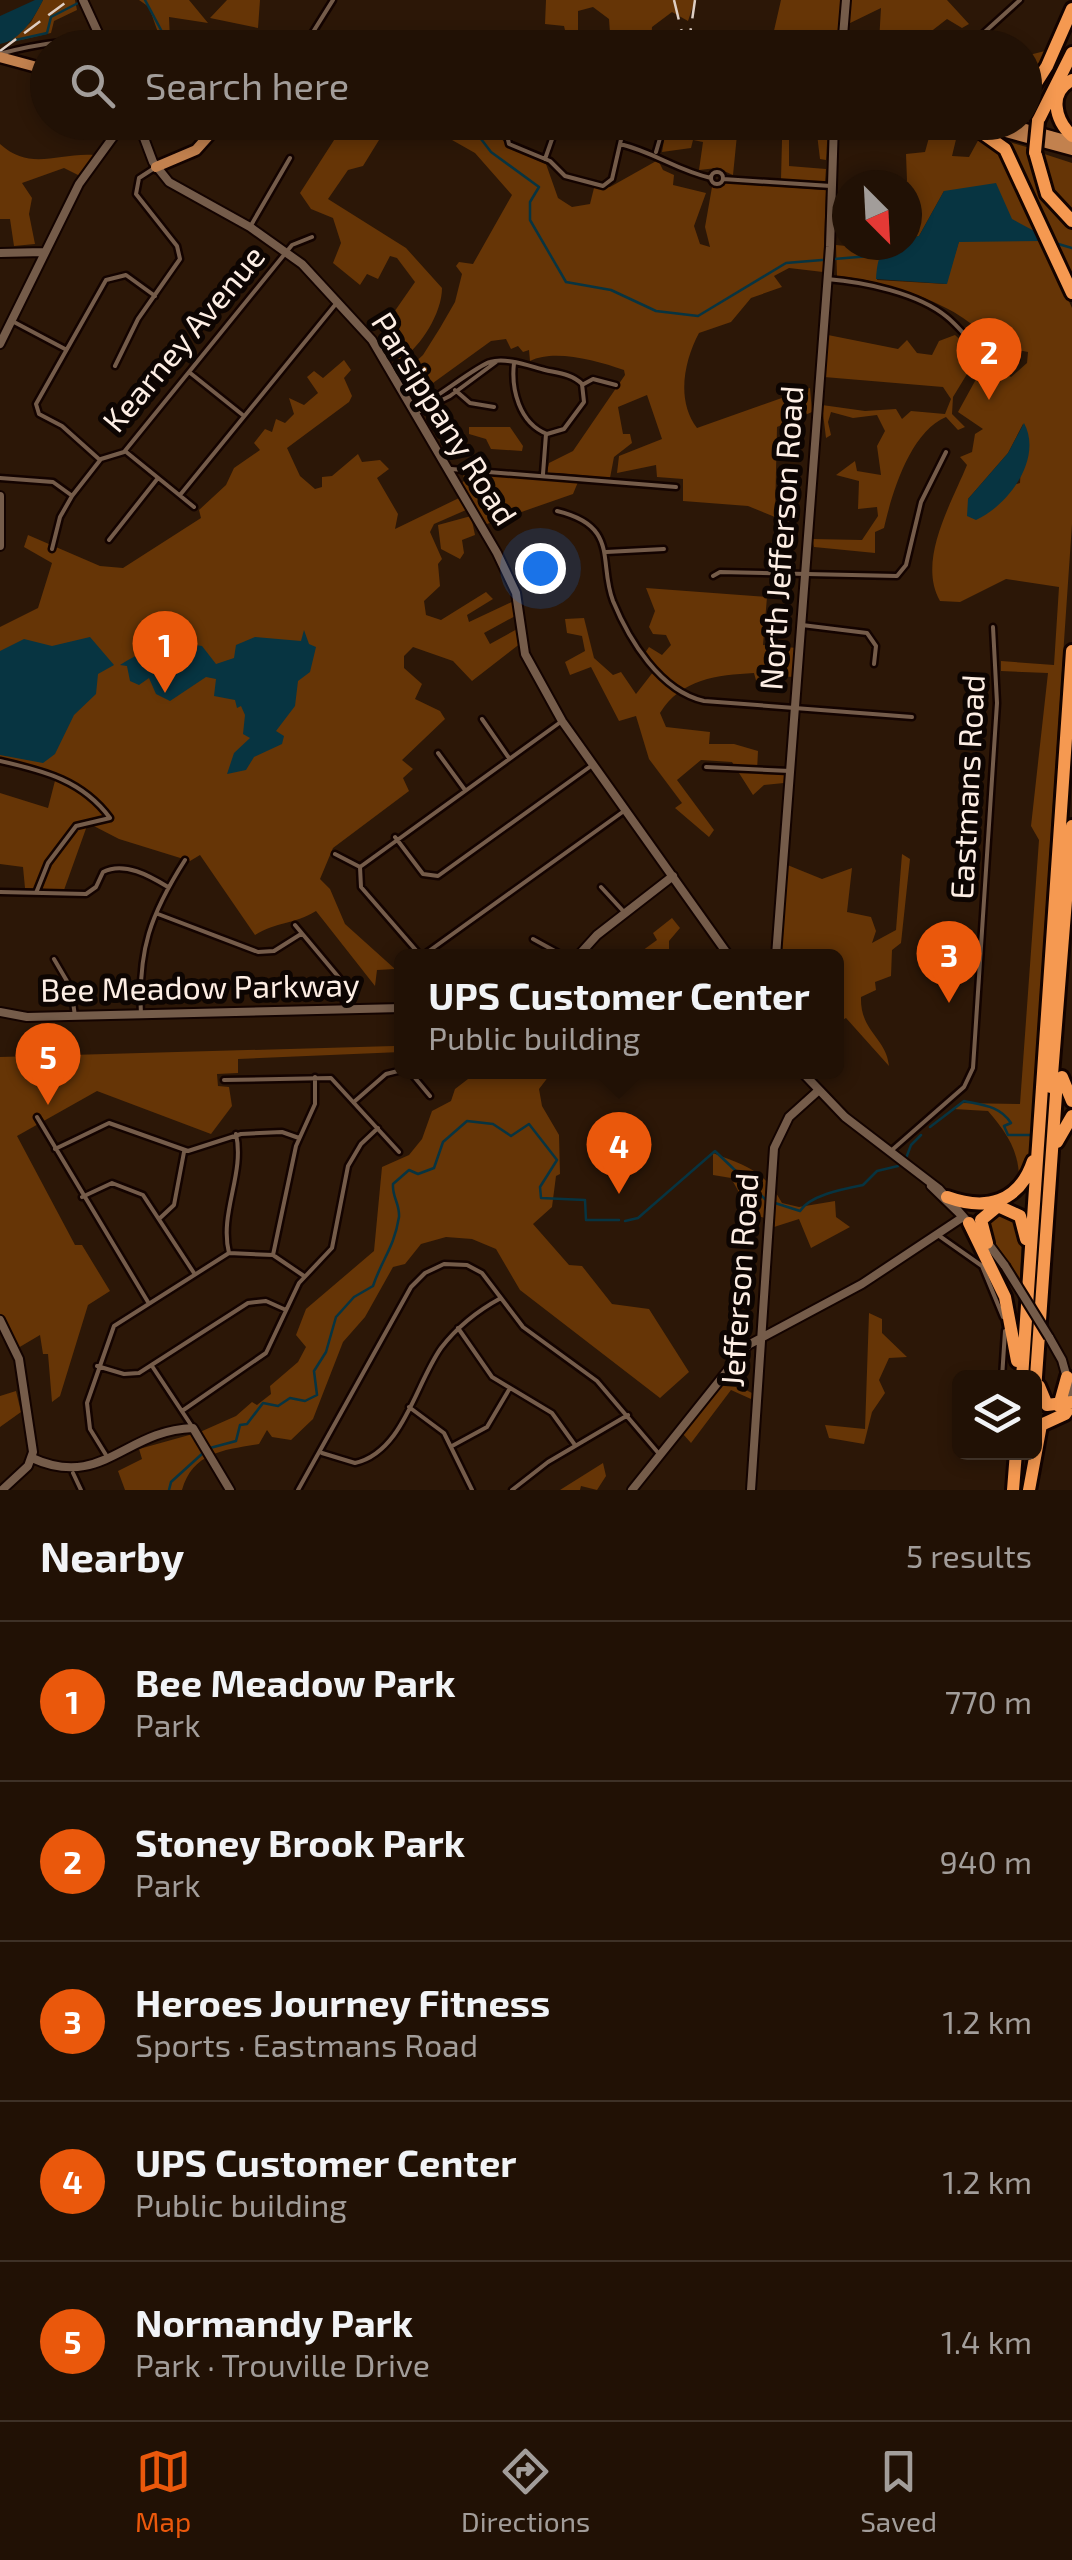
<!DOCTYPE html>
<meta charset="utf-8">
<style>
:root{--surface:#211105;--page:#291a0f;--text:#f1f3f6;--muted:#a29d9a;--line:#3e3127;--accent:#ea580c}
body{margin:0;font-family:"Exo 2",sans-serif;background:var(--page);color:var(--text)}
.controls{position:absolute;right:30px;bottom:30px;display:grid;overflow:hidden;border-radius:15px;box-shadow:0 5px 15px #0003}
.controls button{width:90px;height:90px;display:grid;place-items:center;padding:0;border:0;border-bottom:2px solid var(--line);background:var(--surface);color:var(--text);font:50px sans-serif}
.compass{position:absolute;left:832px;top:170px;width:90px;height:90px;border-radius:50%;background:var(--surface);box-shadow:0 5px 15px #0003;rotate:156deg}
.you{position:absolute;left:540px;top:568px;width:35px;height:35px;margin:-25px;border:8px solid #fff;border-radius:50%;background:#1a73e8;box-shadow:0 0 0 15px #1a73e833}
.badge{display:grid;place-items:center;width:65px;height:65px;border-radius:50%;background:var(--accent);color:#fff;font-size:32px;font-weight:700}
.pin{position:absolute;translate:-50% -82px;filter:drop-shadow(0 2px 5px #0008)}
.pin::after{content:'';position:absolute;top:52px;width:35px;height:30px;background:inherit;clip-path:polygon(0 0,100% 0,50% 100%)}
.popup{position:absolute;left:394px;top:949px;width:450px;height:130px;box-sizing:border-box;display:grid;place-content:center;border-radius:15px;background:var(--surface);filter:drop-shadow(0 2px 8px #0005);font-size:32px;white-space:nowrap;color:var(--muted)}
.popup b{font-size:38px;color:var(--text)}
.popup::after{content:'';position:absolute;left:50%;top:100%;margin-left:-20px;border:20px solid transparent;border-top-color:var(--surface)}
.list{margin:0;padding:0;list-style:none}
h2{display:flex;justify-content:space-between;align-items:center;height:130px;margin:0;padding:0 40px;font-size:42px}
h2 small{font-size:32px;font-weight:400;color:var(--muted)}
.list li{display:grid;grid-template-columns:65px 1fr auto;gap:30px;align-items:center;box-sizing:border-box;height:160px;padding:0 40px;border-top:2px solid var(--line)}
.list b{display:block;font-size:38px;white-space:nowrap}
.list p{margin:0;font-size:32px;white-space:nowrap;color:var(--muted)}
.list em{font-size:32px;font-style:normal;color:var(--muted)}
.icon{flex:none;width:55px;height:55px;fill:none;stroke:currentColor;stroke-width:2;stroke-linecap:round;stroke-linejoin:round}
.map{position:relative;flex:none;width:1072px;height:1490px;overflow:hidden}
.search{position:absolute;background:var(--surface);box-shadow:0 5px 15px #0003;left:30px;right:30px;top:30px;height:110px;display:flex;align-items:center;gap:25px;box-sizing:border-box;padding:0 35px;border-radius:55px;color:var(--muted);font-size:38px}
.sheet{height:930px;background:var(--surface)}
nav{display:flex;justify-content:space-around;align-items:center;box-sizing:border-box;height:140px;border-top:2px solid var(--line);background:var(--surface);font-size:28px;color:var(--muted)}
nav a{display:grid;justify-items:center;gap:5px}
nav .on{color:var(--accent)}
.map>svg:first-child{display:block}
</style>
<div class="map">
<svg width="1072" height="1490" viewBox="0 0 1072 1490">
<rect width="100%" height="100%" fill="#2c1707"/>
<path fill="#663506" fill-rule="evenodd" d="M43,0H75L77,10L54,21L51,33L8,43L31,22Z
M139,0H189L208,23L169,17L170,41L225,47H138L136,41H161L149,7Z
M227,0H260L258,28L210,18Z
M546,0H695L688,21L672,12L652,27L651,48L611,47L609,19L593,7L578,11V47H569L564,26L545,24Z
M781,0H947L969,24L962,28L947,19L911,47L879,42L881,8L844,26L843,36L810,35L793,47L770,48Z
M1053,49L1025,101V56Z
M739,122H805L828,127L826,160L820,159L817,134L797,133L789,140V166L826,169L825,182L781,179L782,140L737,135L733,175L717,168L699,170L703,142L693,140L691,148L662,152L667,123Z
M345,123H385L387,127L363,166L348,170L328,199L406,248L442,288C442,313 421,346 401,360L390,358L383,349L396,339L383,328L415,282L397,258L390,256L378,279L367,274L360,285L333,263L341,243L333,218L311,209L300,193Z
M422,123H487L509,147L546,164L558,198L572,207L590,204L594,188L610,187L658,160L663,170L674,175L673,185L706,193L694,226L700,244L710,247L705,227L712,187L726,183L826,190L823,272L789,268L774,276L782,287L751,298L731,322L699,333C684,361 676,401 697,428L810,388L812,412L777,427L775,517L748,506L683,501V479L657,477L656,465L617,473L619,456L662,439L647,395L618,407L623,434H630L632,443L614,457L610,478L547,472L549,463L573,451L625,375L624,370C595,360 554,349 530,361L529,350L523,352L518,346L511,349L506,339L491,341L415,396L401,375L423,355L440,328L455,302L462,274L456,266L459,262L473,264L512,195L475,153Z
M933,123L959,127L952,156L969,157L981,135L1003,152L1072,308V524L1029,1155L1019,1182C1020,1152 1007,1133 988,1111L953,1109L960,1103L1020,1104L1039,840L1031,826L1048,673L1001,671V661L1054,665L1059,587L1006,579L960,602L940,601C917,561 951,504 967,465L960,457L972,452L975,434L983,429L958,412L986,361L1011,377L1027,363L1028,352C984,344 983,327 948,309C913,291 876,280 837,276L836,245L877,249L881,255L877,280L946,284L959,241L1036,232L944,191L919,236L907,239V185H891L907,181L906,154L925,152ZM1023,424L1020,483L968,499L1008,453Z
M1002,140L1030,148C1036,181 1043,207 1072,226V284Z
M0,144C31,172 58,152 95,155L80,176L64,168L22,183L32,198L29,214L35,244L14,246L10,219H0Z
M1038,152L1072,163V218L1051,193Z
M828,335L898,349L907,340L917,353L932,355L939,341L955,335L978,356L953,397L952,414L965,427L958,430L946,417C910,432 892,493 884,528L875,532V553L814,547L812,539L862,540L878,516L877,507L858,509L859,481L836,475L855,461L857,471L881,475L877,446L885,431L877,415L853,418L831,412L828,422L831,435L826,438L822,405L865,411L896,409L902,419L911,411L945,414L951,399L943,387L824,377Z
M344,360L351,370L344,378L352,396L349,402L287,448L300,476L315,489L322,487V477L332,476L358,454L362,462L380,460L389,469L377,478L398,514L395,529L459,498L466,510L434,524L430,532L442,559L438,564L440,586L424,601L426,615L441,620L486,592L493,599L467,615L469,622L514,601L517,615L484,633L490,644L519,628L521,643L472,681L453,661L413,647L404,656V668L422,684L415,699L440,711L445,719L402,760L413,769L403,778L409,791L333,848L320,879L330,889L345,924L395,969L377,970L375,986L316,911C295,924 276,922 255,935L200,855L190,861L119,839L88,823L64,890L25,888L23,867L0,864V793L48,808L57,773L0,759V627L38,608L52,563L24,547L28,535L100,566L123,568L201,518L199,510L226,485L234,468L260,450L254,443L265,429L272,432L276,419L285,423L294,414L289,398L304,405L318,393L307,377L314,371L323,378Z
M469,427H510L523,446L522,451L491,449L486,439L469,434Z
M461,471L578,482L573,494L484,525L461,484L465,480Z
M471,516L475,535L462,540L464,553L460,559L441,549L438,525Z
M646,588L767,597L763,645L797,648L794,677L778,676L757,684L754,673C717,675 681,679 660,713L666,727L710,732L709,744H734L758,751L757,771L788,774L784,783L764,785L753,795L732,762L701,760L677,780L714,830L709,837L675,808L682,803L649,759L636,716L619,721L591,667L570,675L565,662L585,651L582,636L567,633L565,619L584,618L594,658L613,675L621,672L636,694L657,667L645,653L649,647L662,655L671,645L666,635L653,634L649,627L655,611Z
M902,854L910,859L901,943L892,950L891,976L875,982L876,990L861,997C860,1032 886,1037 889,1066L846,1018L837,1023L836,956H782L785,864L822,879L852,868L847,912L871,917L876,931L872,943L896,930Z
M672,918L680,928L669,941V950L663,956H635L657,940L653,933Z
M402,1042L401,1052L238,1059V1073L217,1074L218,1086L229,1087L232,1106L211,1134L97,1091L17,1136L75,1245H82L110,1291L88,1305L60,1396L52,1402L48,1354H43L40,1335L18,1348L0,1317V1057L394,1046Z
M468,1072H552L539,1089L542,1106L559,1135L560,1174L556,1176L552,1207L533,1224L569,1265L582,1266L612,1304L649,1309L689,1372L660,1398L520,1290L496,1249L472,1239L446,1237L421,1244L405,1264L393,1267L365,1317L343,1342L313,1419L291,1440L272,1437L267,1430L259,1444C224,1450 193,1452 182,1490H125L118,1471L142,1459L139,1449L200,1432L236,1416L252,1402L257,1405L271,1394L270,1386L298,1362L306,1347L296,1335L306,1309L374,1251L382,1167L409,1155L422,1139L432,1111L451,1101L455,1089L468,1079Z
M713,1153C746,1166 764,1170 782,1203L799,1207L835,1201L836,1217L850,1227L811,1248L799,1219L774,1227L775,1221L751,1214L731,1178L713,1175Z
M1010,1211L1022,1232L1020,1279L985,1228L987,1215Z
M869,1313L882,1319V1333L907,1357L889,1358L879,1380L885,1393L872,1412L864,1444L829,1438L825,1425L865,1429Z
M747,1356L750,1363L738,1386L754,1394L751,1399L731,1390L691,1443L683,1434Z
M16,1391L21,1412L0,1427V1396Z
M603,1463L606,1476L597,1490L581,1486L580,1490H560Z"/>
<path fill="#073441" d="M35,0H43C34,18 21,40 0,44V16Z
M996,183L1012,219L1036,232L1041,241L959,242L947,284L876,279C877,265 878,255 888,245H907V239L919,236L944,191Z
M1024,423C1043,458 1009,505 976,520L967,516L968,499L1008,453Z
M304,630L309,644L316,647L310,672L298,681L295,706L276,731L284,736L282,744L254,757L246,770L227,774L234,753L250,738L243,734L245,715L241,706L237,708L235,700L214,696L216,679L206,677L170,701L156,694L149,678L139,685L130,681L127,666L120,665C144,649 170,641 202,646L216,664L234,658L236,645L255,637L301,641Z
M90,637L114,665L98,674L96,694L74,715L55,754L43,763L0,755V651L24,639L52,646Z"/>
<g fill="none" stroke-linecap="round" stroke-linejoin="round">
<path stroke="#073441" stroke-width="2.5" d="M145,0L168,43L185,48
M11,41L47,33L51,17L80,2
M468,122L491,152L539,187L530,202V220L566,282L611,290L656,311L698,316L786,263L882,255
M1055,243L1072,248
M930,1127L964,1101C983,1105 1000,1106 1011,1123L1004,1126L1008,1135H1032
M905,1161L911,1145L921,1135
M775,1203L800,1211C810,1195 843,1189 863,1185L877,1171L898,1166
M625,1221L638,1218L715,1151L766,1200
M210,1448L236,1441L240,1425L247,1424L263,1403L278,1406L290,1398L305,1401L317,1395L314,1371L326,1352L336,1317L354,1297L373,1286C382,1259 394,1248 399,1217C400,1204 392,1197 393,1184L409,1170L418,1174L434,1168L443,1142L467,1121L493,1124L511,1136L529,1124L557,1160L540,1187L541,1198L585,1200L586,1220H619
M169,1490L171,1482L203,1453"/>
<g stroke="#130300" stroke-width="9">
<path id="street" d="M842,42L913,48
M303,48L333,0
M967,48L1020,0
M3,53C85,31 163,38 246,48
M504,122L509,144L550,161L565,176L603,186L612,179L625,122
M620,144C654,152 676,170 711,178
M656,152L663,128L660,122
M545,159L558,122
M711 178a6 6 0 1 1 12 0a6 6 0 1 1-12 0Z
M723,179L831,186
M250,227L290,158
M827,279C864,282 918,293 947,317C967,333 986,368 1016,360
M14,322L65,349
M115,366L138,319L180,259L177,246L136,194L139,178L156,167
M189,372L244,416
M582,385L593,379L616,385
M455,390L470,403L494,407
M415,409C436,399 476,366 490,362C506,357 529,366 545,370C558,373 572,374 582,384L584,402L564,429L547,434C519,423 511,389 514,363
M416,413L450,396L496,362
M125,451L194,507
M100,460L62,426L39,414L36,404L106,280L126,275L155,296
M451,469L676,487
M543,474L546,434
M0,478L53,482L71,495
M180,495L335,305
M557,511C620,526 598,562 613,601C629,640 660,691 704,701L912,717
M109,540L158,478
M52,549L60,517L72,496L101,459L124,452L292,245L312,237
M606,552L664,549
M713,576L720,572L897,576L906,565L921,502L946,452
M802,625L867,633L876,646L874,664
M482,719L509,758
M438,753L465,790
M0,761C45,771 83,781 110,818
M706,767L790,771
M395,837L423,874L438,876L591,766
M335,854L360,867
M601,887L625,913
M0,892L86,894L96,887L103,872C124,861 150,876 168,887
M36,893L48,863L76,826L110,818
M158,914L258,952L274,951L301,934
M295,925L341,980L345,1009
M533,939L564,956
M421,956L361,887L360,867L562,721
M422,956L624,811
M54,959L71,988L75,1016
M141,1015C138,950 150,915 185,860
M410,1072L430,1096
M224,1080L331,1078L399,1152
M355,1101L386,1074L402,1070
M37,1117L148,1302
M55,1149L109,1123L188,1151L241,1134L282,1132L299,1138
M892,1150L964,1087L973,1068L997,703L993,627
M82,1197L112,1183L143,1195L194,1273
M159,1219L174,1205L184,1152
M938,1235L982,1266L1003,1317
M229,1253C219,1213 245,1174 236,1134
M273,1255L296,1146L315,1104V1077
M458,1328L492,1377L552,1413L575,1445
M97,1366L124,1374L139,1373L248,1303L266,1301L286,1310
M152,1366L193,1428
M1002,1378L1005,1331
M409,1407L444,1433L472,1490
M182,1411L266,1353L299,1283L332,1248L348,1166L361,1144L378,1128
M452,1446L487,1427L510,1388
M322,1453L355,1463C403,1452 415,1385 441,1348C457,1327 477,1311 501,1298
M994,1453V1452
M106,1455L90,1429L87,1403L114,1326L229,1253L273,1255L304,1276
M73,1473L81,1490
M298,1490L411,1287L425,1273L444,1264L467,1265L482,1273L523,1327L597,1381L660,1455
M512,1490L548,1462L628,1415"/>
</g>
<g stroke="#130300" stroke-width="12">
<path id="secondary" d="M83,0L105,48
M842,48L846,0
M138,122L153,162L169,182L250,227L302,264L372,340L497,553L516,593L525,654L562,721L729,956
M0,253L44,252
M0,344L79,184L124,122
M0,496V546
M578,956L597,935L673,876
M776,956L830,247L834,123
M0,1012L27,1017L402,1008
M802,1072L845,1117L939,1189L967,1221
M931,1186L963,1217
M987,1242L1005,1266
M0,1320L19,1359L33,1452L28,1466L2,1490
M1049,1337L1062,1360L1072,1396
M32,1458C102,1490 125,1430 193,1428L230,1490
M632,1490L748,1345L862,1284L963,1217
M751,1490L774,1148L789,1117L819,1090"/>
</g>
<g stroke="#130300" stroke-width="15">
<path id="primary" d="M796,48L811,39L842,42
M0,57L48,70
M818,122L834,124
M1000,122L1072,142
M973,123L1072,150
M156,167L196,150L221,122"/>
</g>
<g stroke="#130300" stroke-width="18">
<path id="highway" d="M1072,80C1048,92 1055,120 1072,136
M1024,102L1047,66L1072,9
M1038,121L1072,53
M967,122L1005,149L1072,293
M1035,152L1047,194L1072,221
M1062,1077L1072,1101
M1051,1087L1072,826
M1057,1142L1072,1116
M947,1197C986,1211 1019,1203 1033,1161
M969,1223L1005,1297L1017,1361
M987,1243L981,1220L998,1206L1020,1216L1026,1239
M1022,1378L1072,651
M1039,1386L1047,1405L1072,1402
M1034,1405L1057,1080
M1059,1406L1067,1377
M1013,1490L1016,1452
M1029,1490L1041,1425L1065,1414L1072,1404"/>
</g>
<use href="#street" stroke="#755c4a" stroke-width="4"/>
<use href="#secondary" stroke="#755c4a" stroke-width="8"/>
<use href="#primary" stroke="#c2814e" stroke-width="10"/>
<use href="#highway" stroke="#f59951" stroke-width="12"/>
<path stroke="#decec3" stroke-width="2.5" stroke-dasharray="20 10" stroke-linecap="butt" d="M674,0L683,37
M688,48L695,0
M0,51L69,0"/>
<g stroke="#130300" stroke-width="12" stroke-linecap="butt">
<path id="secondary-bridge" d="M1005,1266L1049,1337"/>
</g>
<g stroke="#130300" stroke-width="18" stroke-linecap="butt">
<path id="highway-bridge" d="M1035,152L1038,121"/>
</g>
<use href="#secondary-bridge" stroke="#755c4a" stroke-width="8"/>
<use href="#highway-bridge" stroke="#f59951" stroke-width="12"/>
</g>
<g text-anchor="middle" stroke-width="10" stroke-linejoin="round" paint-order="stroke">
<g font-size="32" fill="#fdeee4" stroke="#0d0502">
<text transform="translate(184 339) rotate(-50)" y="11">Kearney Avenue</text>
<text transform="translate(444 419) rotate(58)" y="11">Parsippany Road</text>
<text transform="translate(782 538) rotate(-86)" y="11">North Jefferson Road</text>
<text transform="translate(968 787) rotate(-87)" y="11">Eastmans Road</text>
<text transform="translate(200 988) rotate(-1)" y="11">Bee Meadow Parkway</text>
<text transform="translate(740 1280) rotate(-86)" y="11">Jefferson Road</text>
</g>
</g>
</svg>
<div class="controls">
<button><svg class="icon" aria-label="layers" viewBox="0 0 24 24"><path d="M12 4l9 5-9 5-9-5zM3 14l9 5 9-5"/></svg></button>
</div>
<svg class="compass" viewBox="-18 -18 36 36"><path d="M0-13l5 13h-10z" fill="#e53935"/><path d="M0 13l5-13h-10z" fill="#a29d9a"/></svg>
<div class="you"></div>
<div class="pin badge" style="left:165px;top:693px">1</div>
<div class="pin badge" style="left:989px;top:400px">2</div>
<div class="pin badge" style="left:949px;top:1003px">3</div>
<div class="pin badge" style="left:619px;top:1194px">4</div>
<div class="popup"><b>UPS Customer Center</b>Public building</div>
<div class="pin badge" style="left:48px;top:1105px">5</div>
<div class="search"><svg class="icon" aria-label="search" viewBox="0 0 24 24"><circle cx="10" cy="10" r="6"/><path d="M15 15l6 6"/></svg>Search here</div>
</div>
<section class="sheet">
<h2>Nearby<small>5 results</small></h2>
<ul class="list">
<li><span class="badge">1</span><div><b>Bee Meadow Park</b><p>Park</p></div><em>770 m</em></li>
<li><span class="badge">2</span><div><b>Stoney Brook Park</b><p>Park</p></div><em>940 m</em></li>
<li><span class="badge">3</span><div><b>Heroes Journey Fitness</b><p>Sports · Eastmans Road</p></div><em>1.2 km</em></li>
<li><span class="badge">4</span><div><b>UPS Customer Center</b><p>Public building</p></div><em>1.2 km</em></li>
<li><span class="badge">5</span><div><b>Normandy Park</b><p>Park · Trouville Drive</p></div><em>1.4 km</em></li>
</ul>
</section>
<nav>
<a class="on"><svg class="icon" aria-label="map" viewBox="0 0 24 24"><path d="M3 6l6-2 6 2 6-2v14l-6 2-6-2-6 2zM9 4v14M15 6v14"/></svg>Map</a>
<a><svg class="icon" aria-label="directions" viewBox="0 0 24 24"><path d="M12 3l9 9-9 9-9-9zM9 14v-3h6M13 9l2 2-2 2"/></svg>Directions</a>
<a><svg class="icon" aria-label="saved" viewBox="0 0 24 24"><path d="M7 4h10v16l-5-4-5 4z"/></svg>Saved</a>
</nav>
